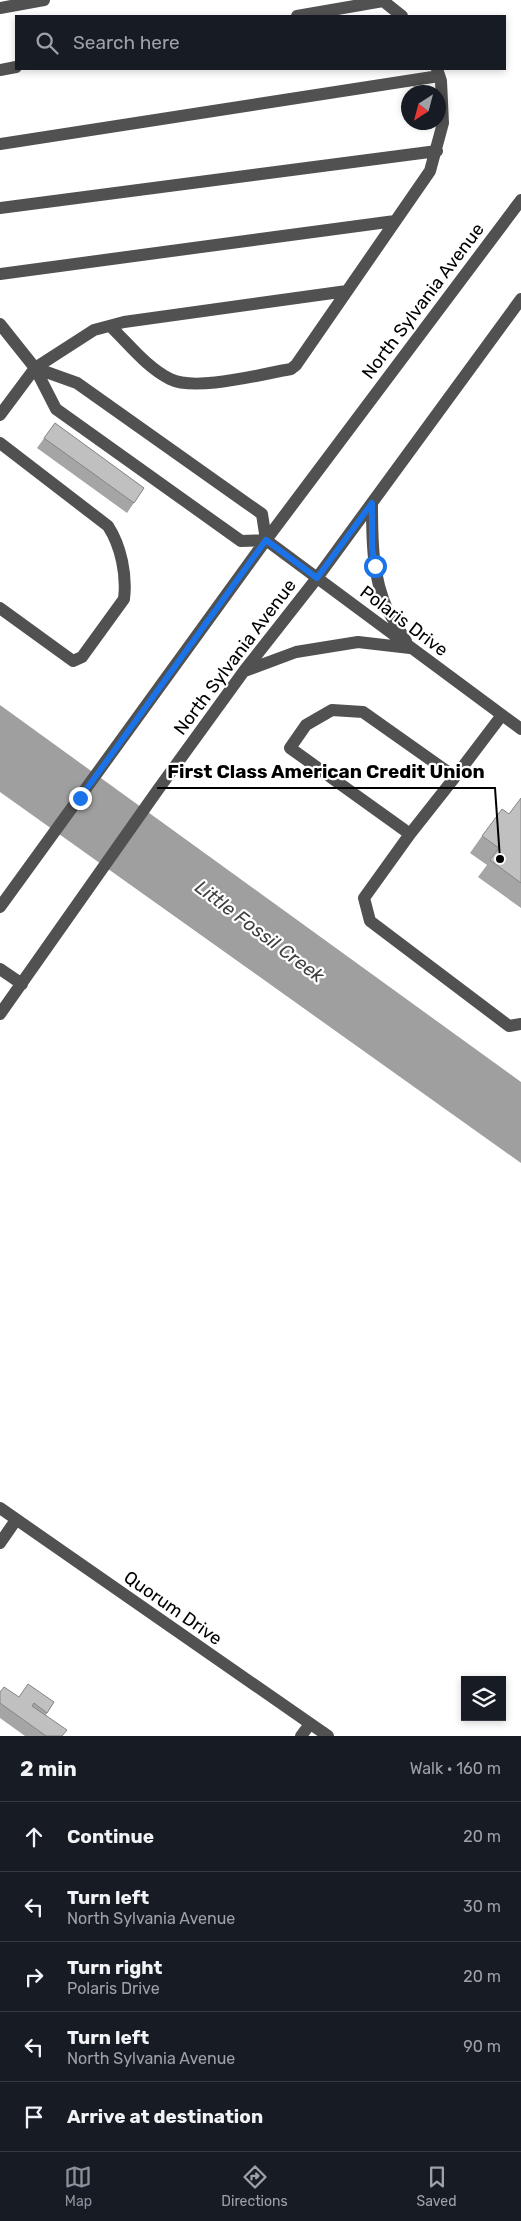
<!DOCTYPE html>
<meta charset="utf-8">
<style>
:root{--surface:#171b24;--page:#242831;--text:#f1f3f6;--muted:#9ea1a6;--line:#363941;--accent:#8c9099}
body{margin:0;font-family:Rubik,sans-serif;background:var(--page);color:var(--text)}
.controls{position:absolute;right:15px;bottom:15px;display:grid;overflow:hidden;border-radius:0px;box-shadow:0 2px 8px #0003}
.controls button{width:45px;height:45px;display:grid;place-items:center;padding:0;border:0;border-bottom:1px solid var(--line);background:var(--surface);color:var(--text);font:25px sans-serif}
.compass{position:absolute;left:401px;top:85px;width:45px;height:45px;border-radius:50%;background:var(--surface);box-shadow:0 2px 8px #0003;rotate:216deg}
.stop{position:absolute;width:15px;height:15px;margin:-11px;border:4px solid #1a73e8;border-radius:50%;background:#fff}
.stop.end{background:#1a73e8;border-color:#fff;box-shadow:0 1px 5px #0008}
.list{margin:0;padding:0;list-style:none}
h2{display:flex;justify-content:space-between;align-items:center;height:65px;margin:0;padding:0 20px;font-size:21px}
h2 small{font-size:16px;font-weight:400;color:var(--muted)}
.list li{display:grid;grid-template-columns:32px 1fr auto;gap:15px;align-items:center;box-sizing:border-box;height:70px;padding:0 20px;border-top:1px solid var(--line)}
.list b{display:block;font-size:19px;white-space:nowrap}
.list p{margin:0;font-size:16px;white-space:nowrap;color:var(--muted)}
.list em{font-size:16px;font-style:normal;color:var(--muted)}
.icon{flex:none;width:28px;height:28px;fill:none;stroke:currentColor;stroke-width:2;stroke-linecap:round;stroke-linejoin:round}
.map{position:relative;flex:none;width:521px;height:1736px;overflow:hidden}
.search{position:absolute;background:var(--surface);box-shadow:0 2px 8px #0003;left:15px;right:15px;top:15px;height:55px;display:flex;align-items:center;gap:12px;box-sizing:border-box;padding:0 18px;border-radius:0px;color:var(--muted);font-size:19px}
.sheet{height:415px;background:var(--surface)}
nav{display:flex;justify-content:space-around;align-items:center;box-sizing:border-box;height:70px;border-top:1px solid var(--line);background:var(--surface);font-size:14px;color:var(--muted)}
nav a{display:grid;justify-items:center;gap:2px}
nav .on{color:var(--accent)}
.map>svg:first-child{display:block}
</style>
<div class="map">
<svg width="521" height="1736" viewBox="0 0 521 1736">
<rect width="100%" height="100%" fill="#fff"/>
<path fill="#9f9f9f" d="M0,705L521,1082V1163L0,792Z"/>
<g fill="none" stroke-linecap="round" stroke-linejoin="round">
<path stroke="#515151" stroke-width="12" d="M382,0L402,16
M0,8L44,0
M297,16L383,1
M0,70L16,67
M0,144L439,76
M0,208L437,151
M0,274L395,221
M0,324L35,368L56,409L241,541L266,540L521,729
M110,326C128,343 147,368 170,379C196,392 261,374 291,369L296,365L430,171L443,123L441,81L437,69
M35,368L77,383L262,514L266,540
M0,415L35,368L94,330L124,322L347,291
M0,443L108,526C121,546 127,575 124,599L82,657L73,661L0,608
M372,503C372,539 372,577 388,611C394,621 400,631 406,641
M245,671L296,652L358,642L410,648
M455,777L410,834L290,748L306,725L332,710L363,712L455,777L502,715
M410,834L364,898L370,921L509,1026L521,1024
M0,907L266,540L521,200
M0,969L22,984
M0,1014L157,791L244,671L317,578L521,299
M0,1508L328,1736
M0,1543L16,1520
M301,1736L310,1724"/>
</g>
<path fill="#a5a5a5" d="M55,423L144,488L127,513L37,448Z
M521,798V908L478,877L487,865L470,853L482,836L509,814Z
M0,1692L19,1697L54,1702L46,1715L62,1736H25L0,1718Z"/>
<path fill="#c0c0c0" stroke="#868686" d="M55,423L144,488L134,503L44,438Z
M521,798V883L490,860L499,848L482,836L502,809L509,814Z
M28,1684L54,1702L47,1713L34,1703L32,1706L67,1730L62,1736H46L0,1703V1692L4,1687L19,1697Z"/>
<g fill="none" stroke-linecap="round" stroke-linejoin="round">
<path stroke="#1a73e8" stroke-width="6" d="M80,798L266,540L317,578L372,503V548L375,566"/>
</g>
<g text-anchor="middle" stroke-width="4.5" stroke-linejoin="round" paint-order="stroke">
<g font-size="18" fill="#000" stroke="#fff">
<text transform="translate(423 301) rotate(-53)" y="6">North Sylvania Avenue</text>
<text transform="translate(404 621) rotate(37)" y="6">Polaris Drive</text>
<text transform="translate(235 657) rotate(-53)" y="6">North Sylvania Avenue</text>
<text transform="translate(173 1608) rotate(35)" y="6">Quorum Drive</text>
</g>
<g font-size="19" font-style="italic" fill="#404040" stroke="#fff">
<text transform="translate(260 931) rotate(37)" y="7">Little Fossil Creek</text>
</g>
</g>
<path fill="none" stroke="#000" stroke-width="2" d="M500 859L495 788H157"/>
<circle fill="#000" stroke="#fff" stroke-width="2" cx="500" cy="859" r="5"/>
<g font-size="19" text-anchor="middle" font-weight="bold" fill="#000" stroke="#fff" stroke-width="4.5" stroke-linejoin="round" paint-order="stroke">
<text x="326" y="778">First Class American Credit Union</text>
</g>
</svg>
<div class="controls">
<button><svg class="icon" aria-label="layers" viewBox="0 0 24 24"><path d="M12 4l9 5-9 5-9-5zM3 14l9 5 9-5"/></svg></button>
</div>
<svg class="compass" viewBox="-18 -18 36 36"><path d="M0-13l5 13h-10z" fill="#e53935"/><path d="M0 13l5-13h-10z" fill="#9ea1a6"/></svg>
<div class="stop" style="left:375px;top:566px"></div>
<div class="stop end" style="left:80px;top:798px"></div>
<div class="search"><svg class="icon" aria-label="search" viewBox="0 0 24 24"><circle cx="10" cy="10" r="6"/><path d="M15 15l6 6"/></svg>Search here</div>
</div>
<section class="sheet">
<h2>2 min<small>Walk · 160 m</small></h2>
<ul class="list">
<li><svg class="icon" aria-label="ahead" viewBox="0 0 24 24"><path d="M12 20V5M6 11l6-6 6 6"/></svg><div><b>Continue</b></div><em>20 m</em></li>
<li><svg class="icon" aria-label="left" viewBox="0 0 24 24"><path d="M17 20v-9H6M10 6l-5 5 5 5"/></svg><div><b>Turn left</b><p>North Sylvania Avenue</p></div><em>30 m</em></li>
<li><svg class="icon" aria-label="right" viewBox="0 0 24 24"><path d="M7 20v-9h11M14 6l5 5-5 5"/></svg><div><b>Turn right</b><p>Polaris Drive</p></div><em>20 m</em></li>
<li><svg class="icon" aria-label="left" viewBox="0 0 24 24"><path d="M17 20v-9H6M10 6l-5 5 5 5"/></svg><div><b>Turn left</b><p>North Sylvania Avenue</p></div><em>90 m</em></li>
<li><svg class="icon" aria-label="arrive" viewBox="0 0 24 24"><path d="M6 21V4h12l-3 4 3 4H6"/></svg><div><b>Arrive at destination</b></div></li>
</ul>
</section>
<nav>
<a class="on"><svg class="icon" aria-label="map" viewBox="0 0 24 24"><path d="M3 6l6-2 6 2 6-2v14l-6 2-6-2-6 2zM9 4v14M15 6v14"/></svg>Map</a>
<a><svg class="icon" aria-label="directions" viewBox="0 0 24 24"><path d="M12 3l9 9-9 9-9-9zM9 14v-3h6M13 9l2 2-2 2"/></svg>Directions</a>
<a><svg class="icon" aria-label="saved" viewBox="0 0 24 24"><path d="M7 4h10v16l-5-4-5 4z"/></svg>Saved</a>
</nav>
